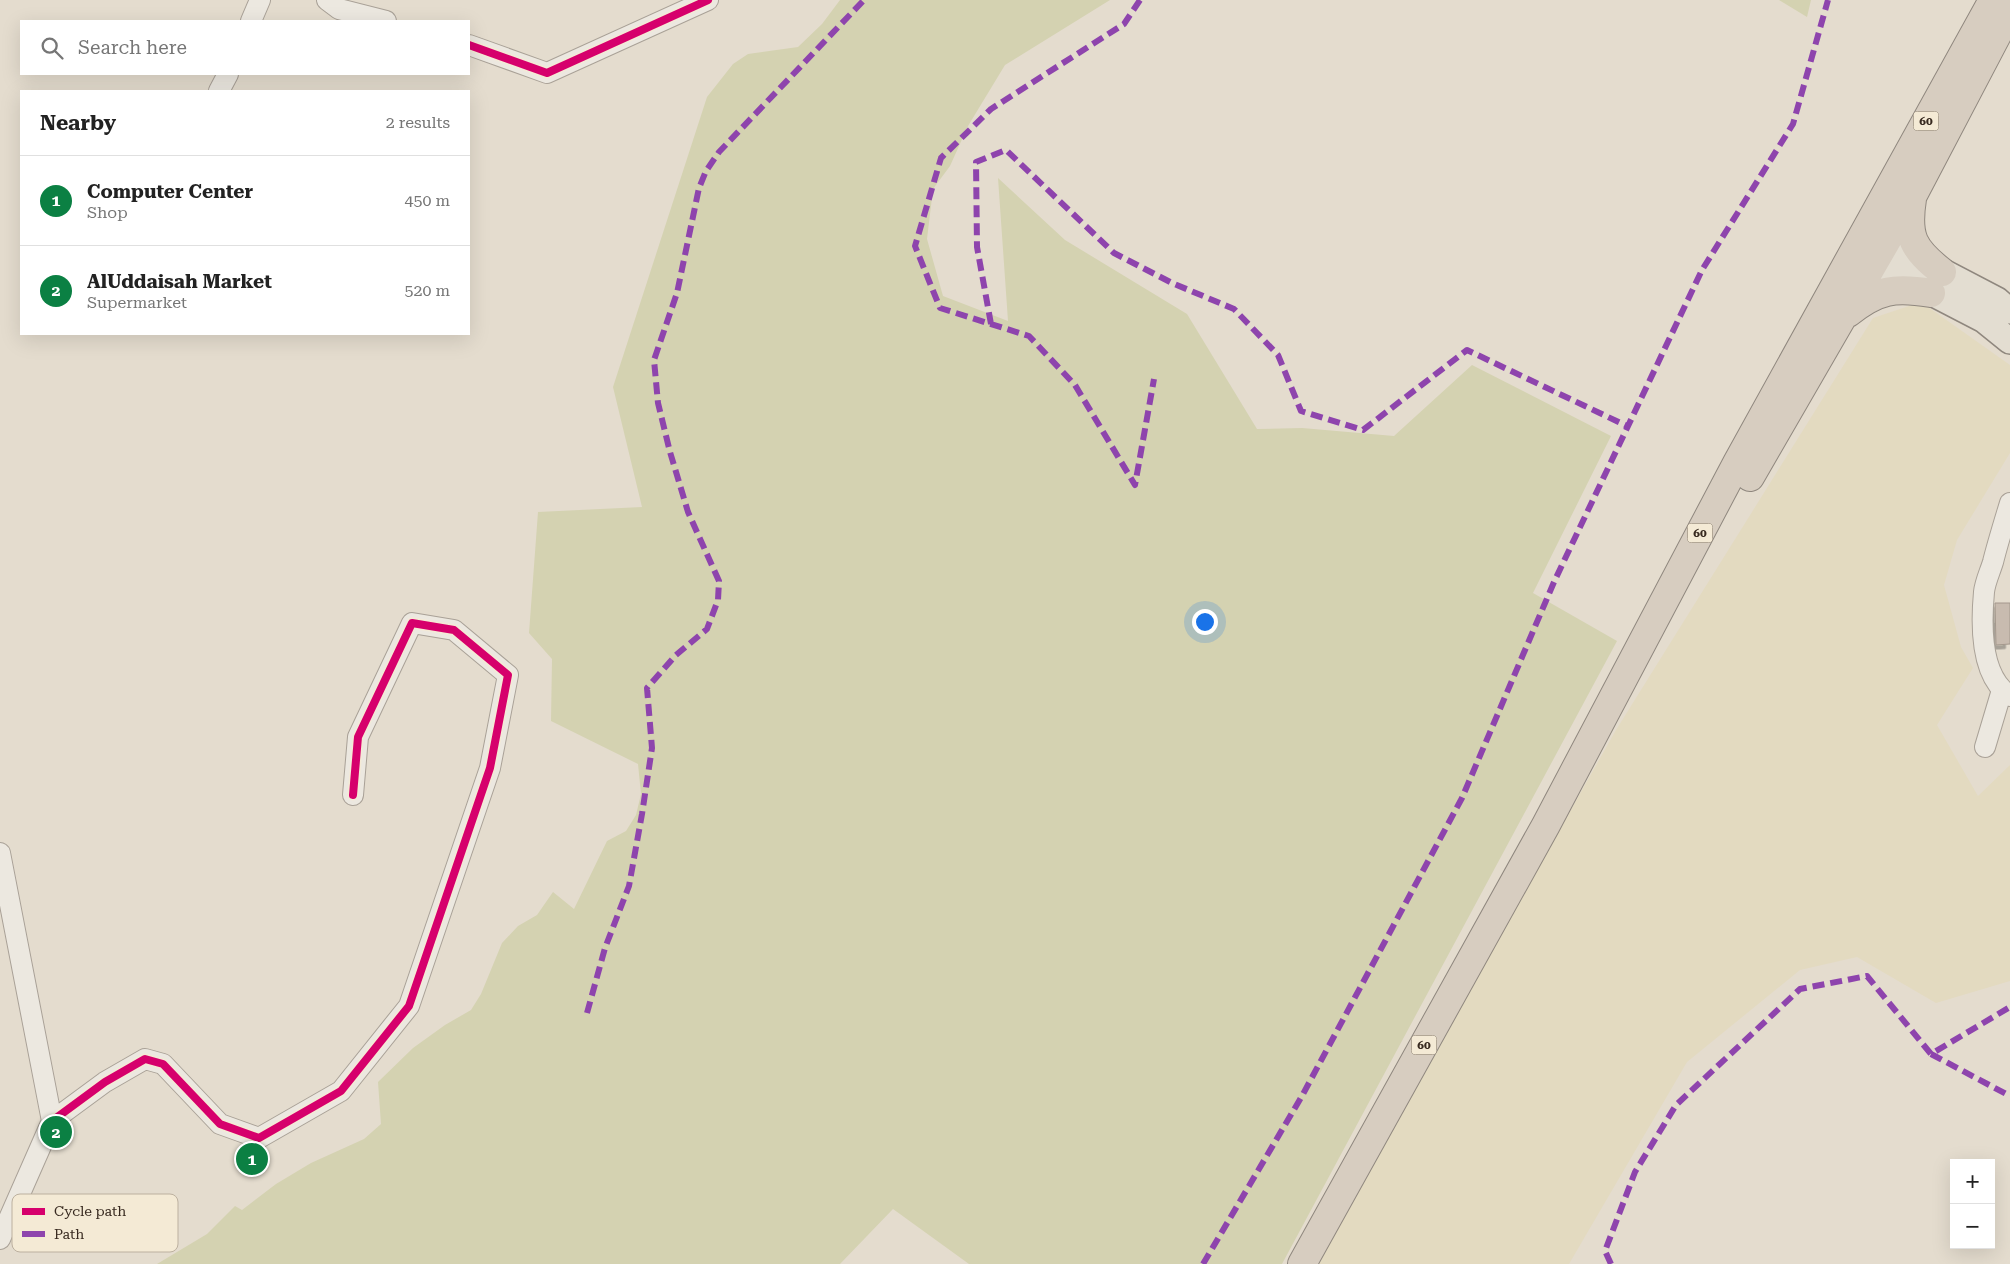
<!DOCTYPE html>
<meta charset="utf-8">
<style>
:root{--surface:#fff;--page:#f6f6f6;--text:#222;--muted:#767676;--line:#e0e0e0;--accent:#0b8043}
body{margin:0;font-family:"Roboto Serif",serif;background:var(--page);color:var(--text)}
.controls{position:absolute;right:15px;bottom:15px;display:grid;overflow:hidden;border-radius:0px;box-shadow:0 5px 20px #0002}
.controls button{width:45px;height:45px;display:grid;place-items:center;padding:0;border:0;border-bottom:1px solid var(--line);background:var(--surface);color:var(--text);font:25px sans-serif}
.you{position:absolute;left:1204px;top:621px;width:18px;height:18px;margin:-12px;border:4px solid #fff;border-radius:50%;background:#1a73e8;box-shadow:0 0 0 8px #1a73e833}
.badge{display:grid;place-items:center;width:32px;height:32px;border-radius:50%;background:var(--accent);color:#fff;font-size:16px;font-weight:700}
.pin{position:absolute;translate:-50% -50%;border:2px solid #fff;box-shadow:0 1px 5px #0006}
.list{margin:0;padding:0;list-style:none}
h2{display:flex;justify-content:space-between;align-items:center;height:65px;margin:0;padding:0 20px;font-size:21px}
h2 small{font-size:16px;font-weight:400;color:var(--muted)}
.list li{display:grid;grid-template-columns:32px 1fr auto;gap:15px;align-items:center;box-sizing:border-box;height:90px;padding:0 20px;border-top:1px solid var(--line)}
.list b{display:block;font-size:19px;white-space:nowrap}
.list p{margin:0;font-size:16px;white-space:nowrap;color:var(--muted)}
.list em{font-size:16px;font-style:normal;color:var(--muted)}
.icon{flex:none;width:28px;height:28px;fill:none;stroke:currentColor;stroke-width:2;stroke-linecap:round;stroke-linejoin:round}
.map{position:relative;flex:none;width:2010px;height:1264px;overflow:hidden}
.search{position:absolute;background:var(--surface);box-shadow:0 5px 20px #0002;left:20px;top:20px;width:450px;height:55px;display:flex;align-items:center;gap:12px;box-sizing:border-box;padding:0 18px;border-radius:0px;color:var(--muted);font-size:19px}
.panel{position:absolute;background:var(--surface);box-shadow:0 5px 20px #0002;left:20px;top:90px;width:450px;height:245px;border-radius:0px}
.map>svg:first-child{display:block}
</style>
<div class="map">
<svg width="2010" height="1264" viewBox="0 0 2010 1264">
<defs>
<filter id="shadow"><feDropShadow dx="-4.5" dy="4.5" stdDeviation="0" flood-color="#0004"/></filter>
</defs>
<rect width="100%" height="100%" fill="#e4dcce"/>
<path fill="#e3dac0" d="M1921,302L2010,365V453L1957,540L1944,585L1961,647L1973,668L1937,725L1978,796L2010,765V981L1936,1003L1857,957L1800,970L1687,1062L1569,1264H1314L1616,730L1873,318Z"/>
<path fill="#d4d2b1" d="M840,0H1110L1005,65L968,126L950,166L933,189L927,239L943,296L1008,321L998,178L1065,240L1187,314L1257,429L1302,428L1394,436L1472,365L1611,436L1533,593L1617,641L1282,1264H969L893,1209L840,1264H157L207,1234L235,1206L242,1210L276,1184L311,1163L364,1139L381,1124L378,1082L413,1048L445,1025L471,1010L481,994L502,943L518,926L537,915L553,892L574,909L607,841L626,831L636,815L641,794L638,764L551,721L552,659L529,633L538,512L642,507L613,387L707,97L733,64L748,54L798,47L822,24Z
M1779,0H1811L1807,17Z"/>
<path fill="#c8bbaf" stroke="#a4988d" filter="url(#shadow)" d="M1995,603H2010V644L1996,645Z"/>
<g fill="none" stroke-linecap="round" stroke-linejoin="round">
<g stroke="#a9a197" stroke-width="22">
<path id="minor" d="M327,0L339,9L386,21
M251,21L260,0
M469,45L547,73L708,0
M219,91L228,74
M2010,503C2004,523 1998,542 1993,562C1990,572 1985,582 1984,592C1981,624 1980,676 2010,696
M1985,747L2002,690
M0,853L52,1121L0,1239
M52,1121L105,1082L145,1059L163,1064L220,1124L259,1138L341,1091L409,1006L490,768L508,675L454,630L412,623L358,737L353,795"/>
</g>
<g stroke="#8f877e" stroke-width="28">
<path id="major" d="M1866,243L1886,242L1997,300L2010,311
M1862,247L1874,263L1984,320L2010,341"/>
</g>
<g stroke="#8f877e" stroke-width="30">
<path id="highway" d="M1912,199C1906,237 1913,249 1942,272
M1848,313C1878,289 1895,287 1931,293
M1750,477L1913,195L2010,10
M1302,1264L1546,825L1737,463L1993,0"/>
</g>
<use href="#minor" stroke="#ece8e0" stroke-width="20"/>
<use href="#major" stroke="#e3ddd1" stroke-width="25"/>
<use href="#highway" stroke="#d7cdc0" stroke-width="28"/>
<path stroke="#8e44ad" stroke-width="6" stroke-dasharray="12 6" stroke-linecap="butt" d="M1140,0L1124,24L991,109L941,158L915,246L940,308L1029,336L1075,385L1135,485L1154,379
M991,324L977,247L976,162L1006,150L1114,253L1172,283L1234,309L1278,355L1301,411L1363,430L1467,350L1627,426
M587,1013L605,948L629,886L642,814L652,748L647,688L676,655L707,629L718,600L719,581L688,512L670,452L658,403L654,360L677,293L699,188L706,171L719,152L864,0
M1931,1054L2010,1096
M1203,1264L1302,1096L1462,798L1554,582L1702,270L1793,124L1828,0
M1611,1264L1605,1251L1635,1172L1676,1105L1800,989L1867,976L1931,1054L2010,1007"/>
<g stroke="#f4ead5" stroke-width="11">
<path id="cycleway" d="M469,45L547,73L708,0
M52,1121L105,1082L145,1059L163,1064L220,1124L259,1138L341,1091L409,1006L490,768L508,675L454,630L412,623L358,737L353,795"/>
</g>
<use href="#cycleway" stroke="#d6006c" stroke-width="8"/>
</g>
<g text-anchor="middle" stroke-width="4" stroke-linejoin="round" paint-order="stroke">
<g fill="#f4ead5" stroke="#706456" stroke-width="1">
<rect x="1913.5" y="111.5" width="25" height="19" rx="4"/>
<rect x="1687.5" y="523.5" width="25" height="19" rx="4"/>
<rect x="1411.5" y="1035.5" width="25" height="19" rx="4"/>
</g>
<g font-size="12" font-weight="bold" fill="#382a20">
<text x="1926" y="125">60</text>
<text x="1700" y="537">60</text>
<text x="1424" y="1049">60</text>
</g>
</g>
<rect x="12" y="1194" width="166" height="58" rx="8" fill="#f4ead5" stroke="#bcb09f" stroke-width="1"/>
<rect x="22" y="1208" width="23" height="7" fill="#d6006c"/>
<rect x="22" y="1231" width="23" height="6" fill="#8e44ad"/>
<g font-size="14" fill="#382a20">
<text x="54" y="1216">Cycle path</text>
<text x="54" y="1239">Path</text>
</g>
</svg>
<div class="controls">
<button>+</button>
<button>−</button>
</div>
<div class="you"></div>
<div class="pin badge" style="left:252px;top:1159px">1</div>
<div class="pin badge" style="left:56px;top:1132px">2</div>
<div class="search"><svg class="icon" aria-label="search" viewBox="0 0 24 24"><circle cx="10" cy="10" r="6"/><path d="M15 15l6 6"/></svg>Search here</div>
<section class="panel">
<h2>Nearby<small>2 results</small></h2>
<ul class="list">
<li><span class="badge">1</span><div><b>Computer Center</b><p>Shop</p></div><em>450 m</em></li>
<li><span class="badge">2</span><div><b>AlUddaisah Market</b><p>Supermarket</p></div><em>520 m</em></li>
</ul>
</section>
</div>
